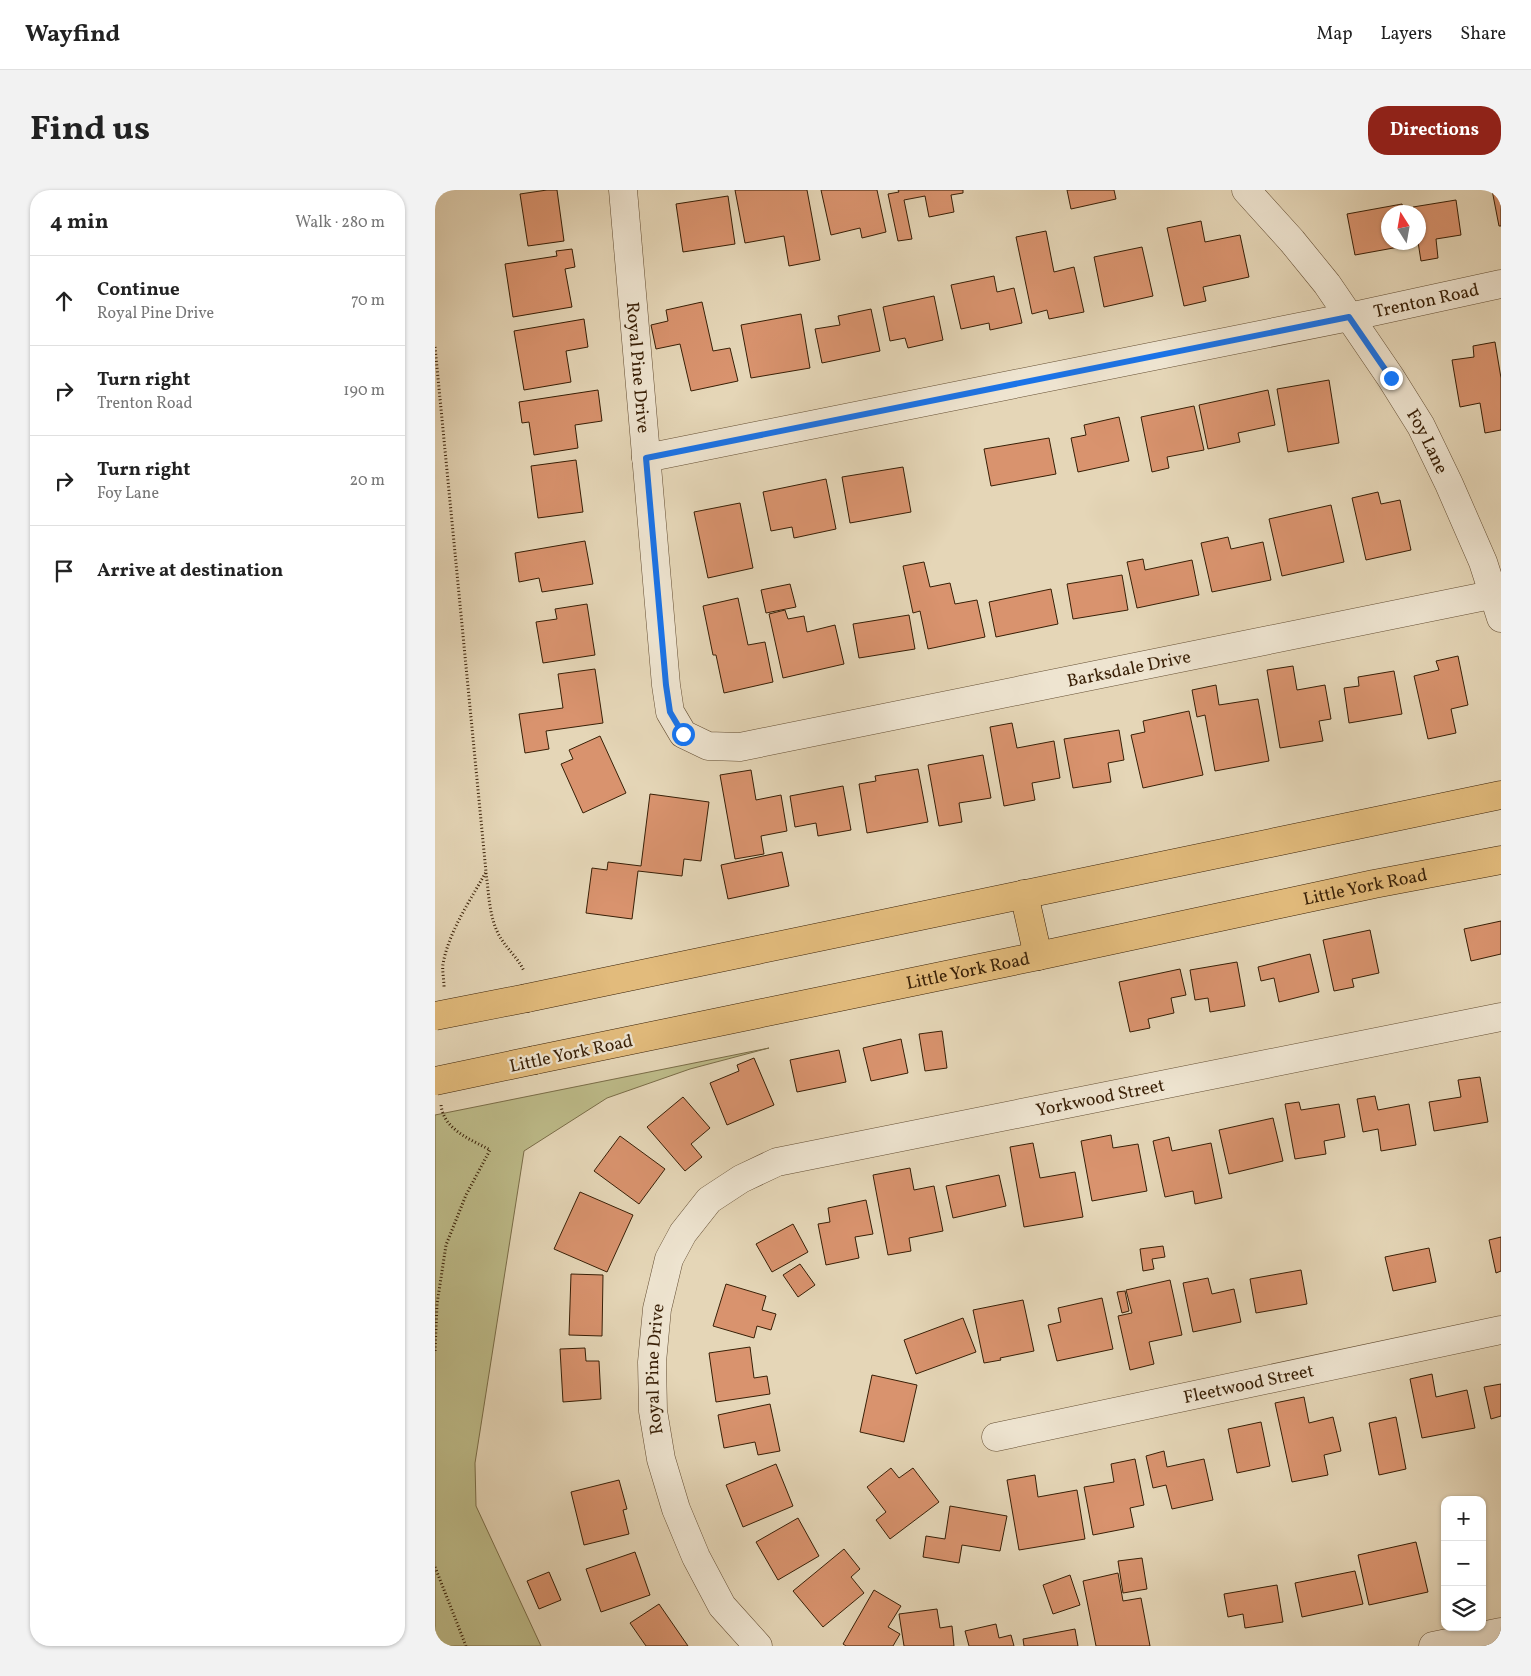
<!DOCTYPE html>
<meta charset="utf-8">
<style>
:root{--surface:#fff;--page:#f2f2f2;--text:#222;--muted:#767676;--line:#e0e0e0;--accent:#8f2418}
body{margin:0;font-family:Vollkorn,serif;background:var(--page);color:var(--text)}
.controls{position:absolute;right:15px;bottom:15px;display:grid;overflow:hidden;border-radius:10px;box-shadow:0 1px 4px #0004}
.controls button{width:45px;height:45px;display:grid;place-items:center;padding:0;border:0;border-bottom:1px solid var(--line);background:var(--surface);color:var(--text);font:25px sans-serif}
.compass{position:absolute;left:946px;top:15px;width:45px;height:45px;border-radius:50%;background:var(--surface);box-shadow:0 1px 4px #0004;rotate:349deg}
.stop{position:absolute;width:15px;height:15px;margin:-11px;border:4px solid #1a73e8;border-radius:50%;background:#fff}
.stop.end{background:#1a73e8;border-color:#fff;box-shadow:0 1px 5px #0008}
.list{margin:0;padding:0;list-style:none}
h2{display:flex;justify-content:space-between;align-items:center;height:65px;margin:0;padding:0 20px;font-size:21px}
h2 small{font-size:16px;font-weight:400;color:var(--muted)}
.list li{display:grid;grid-template-columns:32px 1fr auto;gap:15px;align-items:center;box-sizing:border-box;height:90px;padding:0 20px;border-top:1px solid var(--line)}
.list b{display:block;font-size:19px;white-space:nowrap}
.list p{margin:0;font-size:16px;white-space:nowrap;color:var(--muted)}
.list em{font-size:16px;font-style:normal;color:var(--muted)}
.icon{flex:none;width:28px;height:28px;fill:none;stroke:currentColor;stroke-width:2;stroke-linecap:round;stroke-linejoin:round}
.map{position:relative;flex:none;width:1066px;height:1456px;overflow:hidden;border-radius:20px}
header{display:flex;align-items:center;gap:30px;box-sizing:border-box;height:70px;padding:0 25px;background:var(--surface);border-bottom:1px solid var(--line)}
header strong{font-size:24px}
nav{display:flex;gap:28px;margin-inline-start:auto;font-size:18px}
.intro{display:flex;align-items:center;justify-content:space-between;box-sizing:border-box;height:120px;padding:0 30px}
h1{margin:0;font-size:35px}
.button{padding:12px 22px;border-radius:20px;background:var(--accent);color:#fff;font-size:18px;font-weight:700}
main{display:flex;gap:30px;padding:0 30px}
aside{flex:1;background:var(--surface);border-radius:20px;box-shadow:0 1px 4px #0004}
.map>svg:first-child{display:block}
</style>
<header>
<strong>Wayfind</strong>
<nav><a>Map</a><a>Layers</a><a>Share</a></nav>
</header>
<div class="intro"><h1>Find us</h1><a class="button">Directions</a></div>
<main>
<aside>
<h2>4 min<small>Walk · 280 m</small></h2>
<ul class="list">
<li><svg class="icon" aria-label="ahead" viewBox="0 0 24 24"><path d="M12 20V5M6 11l6-6 6 6"/></svg><div><b>Continue</b><p>Royal Pine Drive</p></div><em>70 m</em></li>
<li><svg class="icon" aria-label="right" viewBox="0 0 24 24"><path d="M7 20v-9h11M14 6l5 5-5 5"/></svg><div><b>Turn right</b><p>Trenton Road</p></div><em>190 m</em></li>
<li><svg class="icon" aria-label="right" viewBox="0 0 24 24"><path d="M7 20v-9h11M14 6l5 5-5 5"/></svg><div><b>Turn right</b><p>Foy Lane</p></div><em>20 m</em></li>
<li><svg class="icon" aria-label="arrive" viewBox="0 0 24 24"><path d="M6 21V4h12l-3 4 3 4H6"/></svg><div><b>Arrive at destination</b></div></li>
</ul>
</aside>
<div class="map">
<svg width="1066" height="1456" viewBox="0 0 1066 1456">
<rect width="100%" height="100%" fill="#e5d6b7"/>
<filter id="stains"><feTurbulence type="fractalNoise" baseFrequency=".004" numOctaves="4"/><feColorMatrix values="0 0 0 0 .2 0 0 0 0 .09 0 0 0 0 .02 0 0 0 .5 -.17"/></filter>
<radialGradient id="worn" r=".72"><stop offset=".6" stop-color="#630" stop-opacity="0"/><stop offset="1" stop-color="#630" stop-opacity=".3"/></radialGradient>
<path fill="#bdbb89" stroke="#7a6d48" d="M334,858L255,879L172,908L89,961L40,1273L41,1316L106,1456H0V925Z"/>
<path fill="#d9936e" stroke="#381f06" d="M112,0H122L129,51L93,56L85,4Z
M300,0H372L385,70L354,76L349,46L310,53Z
M386,0H442L451,42L427,48L425,38L396,45Z
M463,0H528V3L516,5L519,22L494,27L490,6L469,10L477,49L463,51L453,4L464,2Z
M632,0H679L681,9L636,19Z
M1057,0H1066V36H1064Z
M293,6L300,54L248,62L241,14Z
M1021,10L1026,45L1001,49L1003,68L986,71L983,52L984,22H979L978,17Z
M967,14L969,22H954V52H974L975,55L920,65L912,24Z
M766,31L770,52L805,45L814,87L768,97L771,111L749,116L732,38Z
M611,41L619,82L639,77L649,122L614,129L612,120L597,124L581,47Z
M707,57L718,106L669,117L659,67Z
M137,59L140,77L130,79L137,117L78,127L70,74L122,66L121,61Z
M559,86L562,102L579,98L587,133L555,140L554,133L526,139L516,95Z
M499,106L508,150L473,158L470,148L455,151L448,117Z
M267,112L278,161L295,158L303,191L256,201L245,154L221,159L216,135L233,131L231,120Z
M436,119L445,161L387,173L380,139L405,135L403,126Z
M366,124L375,178L316,188L306,135Z
M149,129L153,157L131,161L136,192L89,200L79,141Z
M1060,152L1066,188V240L1050,243L1045,213L1025,217L1017,170L1039,167L1038,156Z
M894,190L904,253L853,262L842,199Z
M163,200L167,231L140,235L143,258L99,265L94,232L87,233L84,212Z
M833,200L840,235L803,243L805,252L773,259L764,215Z
M759,216L769,260L732,267L734,278L717,282L706,227Z
M684,227L694,271L643,282L636,248L651,245L649,235Z
M614,248L621,284L556,296L549,259Z
M141,270L148,322L103,328L96,276Z
M468,277L476,322L415,333L407,287Z
M391,289L401,339L359,348L357,337L336,341L328,302Z
M943,302L946,314L965,310L976,360L931,370L917,308Z
M305,313L318,378L273,388L259,322Z
M896,315L909,372L847,386L834,329Z
M793,347L796,359L828,352L836,390L777,402L766,353Z
M150,351L158,394L107,402L104,388L84,392L80,363Z
M708,369L710,380L757,370L764,405L702,418L692,372Z
M489,372L495,397L515,393L520,414L542,410L550,447L493,459L485,421L478,423L468,376Z
M687,385L693,420L638,429L632,394Z
M355,394L361,417L331,423L326,400Z
M616,399L623,434L561,447L554,412Z
M303,408L313,455L330,452L338,492L289,503L281,465H278L268,416Z
M152,414L160,465L108,473L101,432L122,429L120,419Z
M350,420L353,429L369,426L372,442L400,435L409,474L348,488L334,424Z
M474,425L480,459L424,468L418,434Z
M1023,466L1033,515L1016,519L1021,543L993,549L979,486L1004,480L1001,471Z
M858,476L862,500L890,495L896,529L884,531L888,551L845,558L832,480Z
M160,479L168,533L111,541L114,559L90,563L84,524L128,518L123,484Z
M959,481L967,524L914,533L909,498L924,496L923,487Z
M781,495L784,515L823,509L834,571L780,581L770,525L762,527L757,500Z
M754,521L768,585L708,598L696,545L710,542L708,531Z
M577,533L582,558L619,551L625,588L597,593L600,610L569,616L555,537Z
M684,540L689,570L673,573L676,592L638,598L629,549Z
M165,546L191,603L148,623L126,574L138,569L134,560Z
M548,565L556,608L524,613L527,632L504,636L493,575Z
M483,579L493,632L432,643L424,594L441,591L440,586Z
M316,580L321,610L346,605L352,641L326,646L329,664L300,669L285,585Z
M408,596L416,640L383,646L381,633L360,637L355,606Z
M215,604L274,612L266,671L249,669L247,686L203,681L197,729L151,723L157,678L172,680L173,672L206,676Z
M347,662L354,696L293,709L286,675Z
M1066,731V764L1036,771L1029,739Z
M935,740L944,783L917,789L919,797L899,801L888,750Z
M875,764L884,802L844,812L839,788L826,791L823,777Z
M802,772L810,816L775,822L773,808L760,810L755,780Z
M745,779L751,805L736,808L739,823L713,829L715,838L695,842L684,792Z
M507,841L512,878L490,881L484,844Z
M466,849L473,883L436,891L428,858Z
M404,860L411,892L362,902L355,870Z
M319,868L339,915L292,935L275,893L304,881L302,875Z
M1045,887L1053,932L999,941L994,912L1026,907L1023,890Z
M940,906L943,920L974,914L981,955L946,961L943,939L928,942L922,909Z
M248,907L275,938L256,954L267,967L250,981L212,937Z
M864,912L866,920L904,914L910,947L889,951L891,964L860,969L850,914Z
M838,928L848,971L794,984L784,940Z
M676,945L678,958L703,954L712,1001L657,1011L646,951Z
M185,946L230,979L204,1014L159,981Z
M734,947L737,961L776,953L787,1008L760,1014L758,1001L730,1007L718,951Z
M598,953L605,988L640,982L648,1027L589,1037L575,957Z
M475,978L479,1000L499,996L508,1041L474,1048L476,1061L453,1065L438,985Z
M564,985L571,1016L518,1028L511,996Z
M145,1002L198,1025L172,1082L119,1059Z
M431,1010L438,1044L420,1047L424,1068L391,1075L383,1034L395,1032L393,1018Z
M358,1034L373,1062L337,1082L321,1054Z
M1066,1047V1081L1061,1083L1054,1050Z
M728,1056L730,1067L717,1069L719,1079L708,1081L705,1059Z
M994,1058L1001,1092L958,1101L950,1067Z
M365,1074L380,1095L363,1107L348,1085Z
M866,1080L872,1114L821,1123L815,1089Z
M136,1084L168,1085L167,1146L134,1145Z
M773,1088L777,1104L799,1099L806,1132L758,1142L748,1093Z
M735,1090L747,1145L714,1152L719,1174L695,1180L683,1126L697,1123L691,1100Z
M291,1094L331,1106L327,1120L341,1124L336,1140L322,1136L319,1148L278,1136Z
M690,1101L694,1121L687,1123L682,1102Z
M667,1108L678,1159L622,1171L613,1135L626,1132L623,1118Z
M588,1110L599,1161L565,1168L566,1170L549,1173L538,1120Z
M528,1128L541,1162L481,1184L469,1150Z
M315,1157L319,1188L332,1186L335,1204L281,1212L274,1163Z
M150,1158L151,1171H164L166,1209L128,1212L125,1159Z
M997,1184L1001,1207L1032,1200L1040,1238L987,1248L975,1189Z
M437,1185L482,1195L469,1252L425,1242Z
M1066,1194V1226L1056,1229L1049,1197Z
M869,1207L874,1233L898,1227L906,1261L889,1265L893,1285L857,1292L840,1213Z
M335,1214L345,1261L323,1265L320,1252L289,1258L283,1225Z
M961,1227L971,1279L944,1285L934,1233Z
M826,1232L835,1276L802,1283L793,1239Z
M729,1261L732,1277L769,1269L778,1310L737,1319L731,1295L718,1298L711,1266Z
M700,1269L709,1315L695,1318L699,1337L658,1345L649,1297L679,1292L676,1274Z
M341,1274L358,1316L308,1337L291,1295Z
M456,1278L464,1288L478,1278L504,1312L455,1349L441,1330L451,1322L432,1297Z
M600,1285L603,1307L642,1300L650,1349L584,1360L572,1290Z
M184,1290L192,1319L188,1320L194,1344L149,1355L136,1302Z
M515,1316L572,1326L565,1361L527,1355L524,1373L488,1367L491,1346L510,1349Z
M363,1328L384,1366L343,1390L321,1352Z
M981,1352L993,1402L934,1415L923,1365Z
M409,1359L425,1379L416,1387L429,1403L388,1437L358,1401Z
M200,1362L215,1405L166,1422L151,1379Z
M707,1368L712,1399L688,1403L683,1371Z
M920,1381L928,1414L867,1427L860,1393Z
M114,1382L126,1410L104,1419L92,1391Z
M683,1383L688,1411L706,1408L715,1456H661L648,1391Z
M635,1385L645,1415L618,1424L608,1395Z
M842,1395L848,1432L810,1438L808,1424L793,1427L789,1404Z
M439,1400L466,1416L453,1437L465,1444L458,1456H411L408,1454Z
M224,1414L253,1456H211L195,1433Z
M502,1419L505,1438L517,1436L519,1456H469L464,1424Z
M561,1434L564,1448L576,1445L579,1456H534L530,1441Z
M640,1439L643,1456H589L588,1449Z"/>
<g fill="none" stroke-linecap="round" stroke-linejoin="round">
<g stroke="#634d32" stroke-width="29">
<g id="minor">
<path id="s1" d="M188,0L231,495L235,522L248,544L273,556L305,557L1066,403"/>
<path id="s2" d="M811,0L857,51L892,94L956,188L986,236L1014,294L1048,372L1066,428"/>
<path id="s3" d="M211,268L914,127L1066,94"/>
<path id="s4" d="M561,1247L1066,1140"/>
<path id="s5" d="M323,1456L287,1416L261,1367L241,1319L226,1269L218,1221L217,1172L222,1119L234,1069L248,1043L274,1010L306,989L342,972L1066,827"/>
<path d="M998,1456L1066,1442"/>
</g>
</g>
<g stroke="#381f06" stroke-width="29">
<g id="major">
<path d="M589,704L603,766"/>
<path d="M92,808L1066,605"/>
<path id="s6" d="M100,870L603,766L939,694L1066,670"/>
</g>
</g>
<path stroke="#381f06" stroke-width="3" stroke-dasharray="1 2.5" stroke-linecap="butt" d="M0,157L51,682C35,711 14,741 8,774C7,781 9,789 9,797
M51,683C54,704 54,728 65,747C72,759 83,768 89,781
M0,1161L2,1114L11,1055L31,1005L55,960C35,949 9,940 6,915
M0,1377L31,1456"/>
<use href="#minor" stroke="#eee4d0" stroke-width="28"/>
<use href="#major" stroke="#e2bb7c" stroke-width="28"/>
<g stroke="#381f06" stroke-width="29" stroke-linecap="butt">
<path id="major-bridge" d="M0,826L92,808
M0,891L100,870"/>
</g>
<use href="#major-bridge" stroke="#e2bb7c" stroke-width="28"/>
</g>
<g fill="none" stroke-linecap="round" stroke-linejoin="round">
<path stroke="#1a73e8" stroke-width="6" d="M248,544L235,522L231,495L211,268L914,127L956,188"/>
</g>
<g text-anchor="middle" stroke-width="4.5" stroke-linejoin="round" paint-order="stroke">
<g font-size="18" fill="#381f06" stroke="#eee4d0">
<text dy="6" stroke="none"><textPath href="#s3" startOffset="796">Trenton Road</textPath></text>
<text dy="6" stroke="none"><textPath href="#s1" startOffset="178">Royal Pine Drive</textPath></text>
<text dy="6" stroke="none"><textPath href="#s2" startOffset="311">Foy Lane</textPath></text>
<text dy="6" stroke="none"><textPath href="#s1" startOffset="1006">Barksdale Drive</textPath></text>
<text dy="6" stroke="none"><textPath href="#s6" startOffset="848">Little York Road</textPath></text>
<text dy="6" stroke="none"><textPath href="#s6" startOffset="442">Little York Road</textPath></text>
<text transform="translate(136 863) rotate(-12)" y="6">Little York Road</text>
<text dy="6" stroke="none"><textPath href="#s5" startOffset="895">Yorkwood Street</textPath></text>
<text dy="6" stroke="none"><textPath href="#s5" startOffset="304">Royal Pine Drive</textPath></text>
<text dy="6" stroke="none"><textPath href="#s4" startOffset="258">Fleetwood Street</textPath></text>
</g>
</g>
<rect width="100%" height="100%" filter="url(#stains)"/>
<rect width="100%" height="100%" fill="url(#worn)"/>
</svg>
<div class="controls">
<button>+</button>
<button>−</button>
<button><svg class="icon" aria-label="layers" viewBox="0 0 24 24"><path d="M12 4l9 5-9 5-9-5zM3 14l9 5 9-5"/></svg></button>
</div>
<svg class="compass" viewBox="-18 -18 36 36"><path d="M0-13l5 13h-10z" fill="#e53935"/><path d="M0 13l5-13h-10z" fill="#767676"/></svg>
<div class="stop" style="left:248px;top:544px"></div>
<div class="stop end" style="left:956px;top:188px"></div>
</div>
</main>
